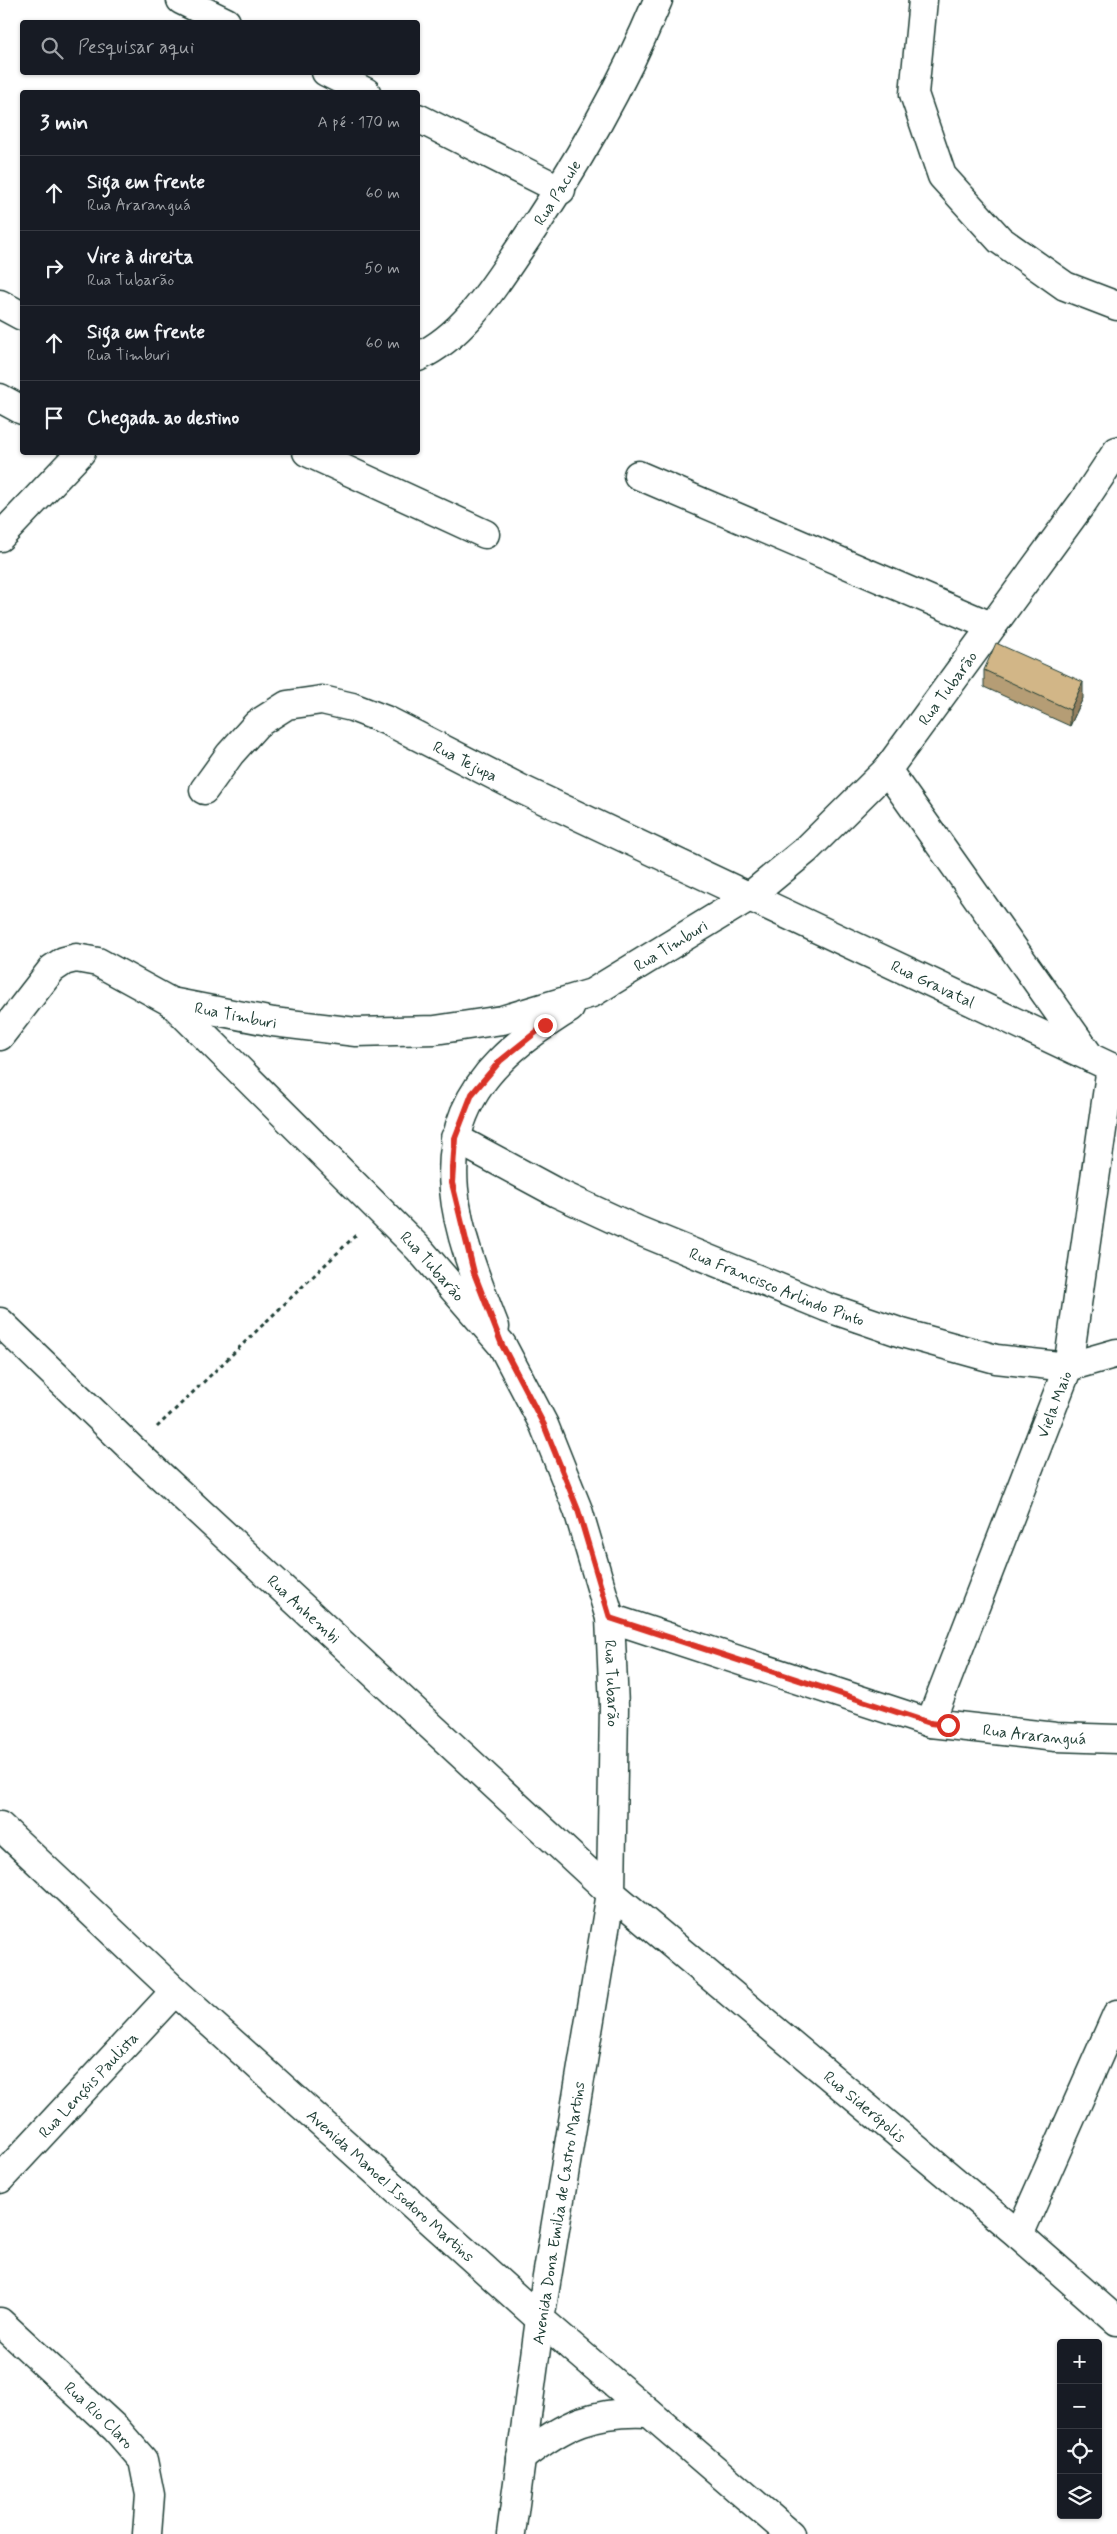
<!DOCTYPE html>
<html lang="pt">
<meta charset="utf-8">
<style>
:root{--surface:#171b24;--page:#20242c;--text:#f1f3f6;--muted:#9ea1a6;--line:#363941}
body{margin:0;font-family:Mynerve,sans-serif;background:var(--page);color:var(--text)}
.controls{position:absolute;right:15px;bottom:15px;display:grid;overflow:hidden;border-radius:5px;box-shadow:0 1px 4px #0004}
.controls button{width:45px;height:45px;display:grid;place-items:center;padding:0;border:0;border-bottom:1px solid var(--line);background:var(--surface);color:var(--text);font:25px sans-serif}
.stop{position:absolute;width:15px;height:15px;margin:-11px;border:4px solid #d93025;border-radius:50%;background:#fff}
.stop.end{background:#d93025;border-color:#fff;box-shadow:0 1px 5px #0008}
.list{margin:0;padding:0;list-style:none}
h2{display:flex;justify-content:space-between;align-items:center;height:65px;margin:0;padding:0 20px;font-size:21px}
h2 small{font-size:16px;font-weight:400;color:var(--muted)}
.list li{display:grid;grid-template-columns:32px 1fr auto;gap:15px;align-items:center;box-sizing:border-box;height:75px;padding:0 20px;border-top:1px solid var(--line)}
.list b{display:block;font-size:19px;white-space:nowrap}
.list p{margin:0;font-size:16px;white-space:nowrap;color:var(--muted)}
.list em{font-size:16px;font-style:normal;color:var(--muted)}
.icon{flex:none;width:28px;height:28px;fill:none;stroke:currentColor;stroke-width:2;stroke-linecap:round;stroke-linejoin:round}
.map{position:relative;flex:none;width:1117px;height:2534px;overflow:hidden}
.search{position:absolute;background:var(--surface);box-shadow:0 1px 4px #0004;left:20px;top:20px;width:400px;height:55px;display:flex;align-items:center;gap:12px;box-sizing:border-box;padding:0 18px;border-radius:5px;color:var(--muted);font-size:19px}
.panel{position:absolute;background:var(--surface);box-shadow:0 1px 4px #0004;left:20px;top:90px;width:400px;height:365px;border-radius:5px}
.map>svg:first-child{display:block}
</style>
<div class="map">
<svg width="1117" height="2534" viewBox="0 0 1117 2534">
<rect width="100%" height="100%" fill="#fff"/>
<filter id="ink" filterUnits="userSpaceOnUse"><feTurbulence type="fractalNoise" baseFrequency=".02" numOctaves="2"/><feDisplacementMap in="SourceGraphic" scale="10" xChannelSelector="R" yChannelSelector="G"/><feConvolveMatrix kernelMatrix="1 2 1 2 8 2 1 2 1" color-interpolation-filters="sRGB"/></filter>
<g filter="url(#ink)">
<g fill="none" stroke-linecap="round" stroke-linejoin="round">
<g stroke="#1f3d34" stroke-width="31">
<g id="street">
<path d="M181,0L226,22"/>
<path d="M923,0L914,94L942,176L1000,240L1065,286L1117,306"/>
<path d="M326,72L366,92"/>
<path d="M418,118L561,190"/>
<path d="M0,304L22,316"/>
<path id="s1" d="M418,357C463,336 491,291 518,251C573,172 621,89 658,0"/>
<path d="M0,398L22,410"/>
<path d="M307,452L485,534"/>
<path d="M638,475L991,626"/>
<path d="M0,537L81,452"/>
<path d="M887,770L1091,1058"/>
<path id="s2" d="M204,790L230,754L257,724L287,705L322,700L352,707L388,721L523,790L1117,1070"/>
<path id="s3" d="M171,1002L273,1022L356,1032L435,1030L502,1020L592,993L749,897L806,850L887,770L1083,502L1117,451"/>
<path id="s4" d="M0,1036L52,969L64,961L76,958L98,962L171,1002L419,1249L502,1345L544,1425L578,1510L610,1618L614,1706L611,1893L540,2319"/>
<path id="s5" d="M455,1138L557,1193L637,1230L826,1307L902,1333L996,1359L1068,1367L1117,1353"/>
<path id="s6" d="M0,1322L133,1450L611,1893L1019,2235L1117,2321"/>
<path d="M495,1327C459,1236 420,1141 500,1061C520,1040 546,1024 570,1008"/>
<path id="s7" d="M610,1618L930,1723L1056,1737L1117,1739"/>
<path id="s8" d="M930,1723L1068,1367L1111,1067"/>
<path id="s9" d="M0,2179L175,1991"/>
<path d="M1019,2235L1117,2014"/>
<path id="s10" d="M0,2322L116,2429L143,2460L150,2495L147,2534"/>
</g>
</g>
<g stroke="#1f3d34" stroke-width="31">
<g id="secondary">
<path id="s11" d="M0,1826L175,1991L540,2319L790,2534"/>
<path d="M521,2458C564,2424 595,2410 649,2413"/>
<path d="M511,2534L540,2319"/>
</g>
</g>
<path stroke="#1f3d34" stroke-width="3" stroke-dasharray="4 4" stroke-linecap="butt" d="M157,1427L358,1233"/>
<use href="#street" stroke="#fff" stroke-width="28"/>
<use href="#secondary" stroke="#fff" stroke-width="28"/>
</g>
<path fill="#b59d74" stroke="#1f3d34" d="M984,670L1083,698L1070,726L984,687Z"/>
<path fill="#937f5e" stroke="#1f3d34" d="M1083,682V698L1070,726V710Z"/>
<path fill="#d2b687" stroke="#1f3d34" d="M996,643L1083,682L1070,710L984,670Z"/>
</g>
<g fill="none" stroke-linecap="round" stroke-linejoin="round" filter="url(#ink)">
<path stroke="#d93025" stroke-width="6" d="M545,1025L500,1061L472,1094L455,1138L452,1183L474,1273L502,1345L544,1425L578,1510L610,1618L930,1723L948,1725"/>
</g>
<g text-anchor="middle" stroke-width="4.5" stroke-linejoin="round" paint-order="stroke">
<g font-size="16" fill="#1f3d34" stroke="#fff">
<text dy="6" stroke="none"><textPath href="#s1" startOffset="218">Rua Pacule</textPath></text>
<text dy="6" stroke="none"><textPath href="#s3" startOffset="902">Rua Tubarão</textPath></text>
<text dy="6" stroke="none"><textPath href="#s2" startOffset="312">Rua Tejupa</textPath></text>
<text dy="6" stroke="none"><textPath href="#s3" startOffset="520">Rua Timburi</textPath></text>
<text dy="6" stroke="none"><textPath href="#s2" startOffset="830">Rua Gravatal</textPath></text>
<text dy="6" stroke="none"><textPath href="#s3" startOffset="66">Rua Timburi</textPath></text>
<text dy="6" stroke="none"><textPath href="#s4" startOffset="589">Rua Tubarão</textPath></text>
<text dy="6" stroke="none"><textPath href="#s5" startOffset="355">Rua Francisco Arlindo Pinto</textPath></text>
<text dy="6" stroke="none"><textPath href="#s8" startOffset="342">Viela Maio</textPath></text>
<text dy="6" stroke="none"><textPath href="#s6" startOffset="418">Rua Anhembi</textPath></text>
<text dy="6" stroke="none"><textPath href="#s4" startOffset="1054">Rua Tubarão</textPath></text>
<text dy="6" stroke="none"><textPath href="#s7" startOffset="442">Rua Araranguá</textPath></text>
<text dy="6" stroke="none"><textPath href="#s9" startOffset="129">Rua Lençóis Paulista</textPath></text>
<text dy="6" stroke="none"><textPath href="#s6" startOffset="1168">Rua Siderópolis</textPath></text>
<text dy="6" stroke="none"><textPath href="#s11" startOffset="531">Avenida Manoel Isodoro Martins</textPath></text>
<text transform="translate(558 2213) rotate(-81)" y="6">Avenida Dona Emilia de Castro Martins</text>
<text dy="6" stroke="none"><textPath href="#s10" startOffset="136">Rua Rio Claro</textPath></text>
</g>
</g>
</svg>
<div class="controls">
<button>+</button>
<button>−</button>
<button><svg class="icon" aria-label="locate" viewBox="0 0 24 24"><circle cx="12" cy="12" r="6"/><path d="M12 2v4M12 18v4M2 12h4M18 12h4"/></svg></button>
<button><svg class="icon" aria-label="layers" viewBox="0 0 24 24"><path d="M12 4l9 5-9 5-9-5zM3 14l9 5 9-5"/></svg></button>
</div>
<div class="stop" style="left:948px;top:1725px"></div>
<div class="stop end" style="left:545px;top:1025px"></div>
<div class="search"><svg class="icon" aria-label="search" viewBox="0 0 24 24"><circle cx="10" cy="10" r="6"/><path d="M15 15l6 6"/></svg>Pesquisar aqui</div>
<section class="panel">
<h2>3 min<small>A pé · 170 m</small></h2>
<ul class="list">
<li><svg class="icon" aria-label="ahead" viewBox="0 0 24 24"><path d="M12 20V5M6 11l6-6 6 6"/></svg><div><b>Siga em frente</b><p>Rua Araranguá</p></div><em>60 m</em></li>
<li><svg class="icon" aria-label="right" viewBox="0 0 24 24"><path d="M7 20v-9h11M14 6l5 5-5 5"/></svg><div><b>Vire à direita</b><p>Rua Tubarão</p></div><em>50 m</em></li>
<li><svg class="icon" aria-label="ahead" viewBox="0 0 24 24"><path d="M12 20V5M6 11l6-6 6 6"/></svg><div><b>Siga em frente</b><p>Rua Timburi</p></div><em>60 m</em></li>
<li><svg class="icon" aria-label="arrive" viewBox="0 0 24 24"><path d="M6 21V4h12l-3 4 3 4H6"/></svg><div><b>Chegada ao destino</b></div></li>
</ul>
</section>
</div>
